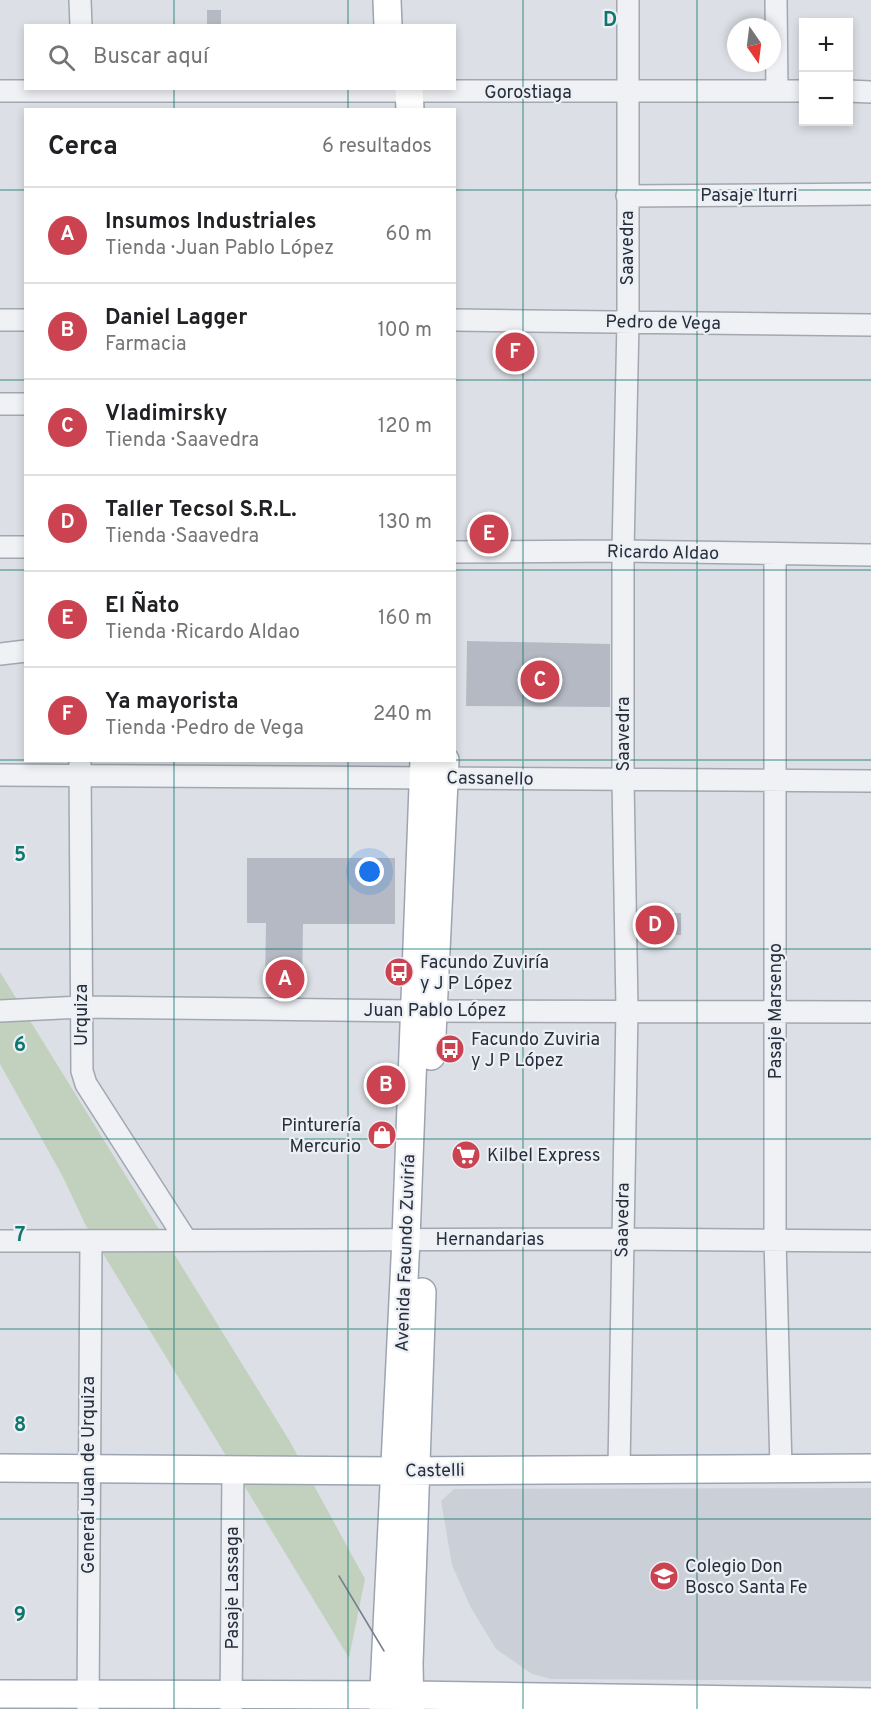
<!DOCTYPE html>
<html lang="es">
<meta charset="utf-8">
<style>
:root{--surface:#fff;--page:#f2f2f2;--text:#202124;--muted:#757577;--line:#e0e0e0;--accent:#cb4251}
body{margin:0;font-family:Overpass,sans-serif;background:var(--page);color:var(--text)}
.controls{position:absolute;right:18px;top:18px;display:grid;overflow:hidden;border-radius:0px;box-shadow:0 3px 9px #0003}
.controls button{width:54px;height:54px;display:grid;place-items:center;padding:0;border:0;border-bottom:2px solid var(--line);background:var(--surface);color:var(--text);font:30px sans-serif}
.compass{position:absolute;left:727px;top:18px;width:54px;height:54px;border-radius:50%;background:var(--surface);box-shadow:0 3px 9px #0003;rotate:166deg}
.you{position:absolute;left:370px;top:872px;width:21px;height:21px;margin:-15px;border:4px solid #fff;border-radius:50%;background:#1a73e8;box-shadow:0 0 0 9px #1a73e833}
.badge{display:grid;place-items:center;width:39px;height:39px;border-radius:50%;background:var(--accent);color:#fff;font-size:20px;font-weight:700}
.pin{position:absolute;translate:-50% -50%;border:3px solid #fff;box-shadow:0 2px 6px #0006}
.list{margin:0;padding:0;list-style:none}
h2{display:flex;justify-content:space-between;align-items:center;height:78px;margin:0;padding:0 24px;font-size:26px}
h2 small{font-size:20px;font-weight:400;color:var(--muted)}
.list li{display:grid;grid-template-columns:39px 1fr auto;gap:18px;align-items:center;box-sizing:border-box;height:96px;padding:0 24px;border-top:2px solid var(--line)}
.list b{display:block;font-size:22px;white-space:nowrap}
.list p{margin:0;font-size:20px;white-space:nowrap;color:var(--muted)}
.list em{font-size:20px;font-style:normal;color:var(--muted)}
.icon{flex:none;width:33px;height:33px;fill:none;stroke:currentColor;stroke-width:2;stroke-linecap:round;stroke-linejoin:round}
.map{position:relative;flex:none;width:871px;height:1709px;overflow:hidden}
.search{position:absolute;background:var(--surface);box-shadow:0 3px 9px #0003;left:24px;top:24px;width:432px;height:66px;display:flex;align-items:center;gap:15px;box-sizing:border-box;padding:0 21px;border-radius:0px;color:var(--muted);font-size:22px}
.panel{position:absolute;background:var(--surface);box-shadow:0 3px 9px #0003;left:24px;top:108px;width:432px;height:654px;border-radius:0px}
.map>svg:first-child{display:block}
</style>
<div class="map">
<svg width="871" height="1709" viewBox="0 0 871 1709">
<rect width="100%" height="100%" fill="#dce0e6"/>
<path fill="#cbcfd8" d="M871,1488V1681L551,1679L532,1674L496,1649L471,1608L452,1565L441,1501L454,1489Z"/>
<path fill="#c2d0be" d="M0,972L289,1440L365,1579L349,1658L85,1224L63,1177L0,1064Z"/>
<path fill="#b4b9c3" d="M207,10H221V26H207Z
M467,641L610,644V707L466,706Z
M247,858H395V924H303L302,988L265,987L266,923H247Z
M646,913H681V935H646Z"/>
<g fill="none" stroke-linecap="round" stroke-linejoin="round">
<g stroke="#a2a7b0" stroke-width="24">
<path id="minor" d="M80,0L81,26
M776,0L777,91
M0,91H804
M848,91L871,92
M627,196L871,194
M0,320H26
M454,320L871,325
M0,404H26
M0,547H26
M454,552L623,551L871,555
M775,554V1239L781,1468
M0,654L26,651
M80,761L82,1071L86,1084L186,1240
M0,775L871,781
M0,1011L81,1007L414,1011L871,1012
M0,1241L621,1239L871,1241
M619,1468L627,1009L623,780V551L628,322V0
M88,1709L91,1241
M231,1709L233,1468"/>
</g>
<g stroke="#9ca4b2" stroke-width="30">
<path id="major" d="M387,0L388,26
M409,88L410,110
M431,1056L445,760
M0,1468L395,1471L871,1468
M0,1694L410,1695L871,1702
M383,1709L406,1239L424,760
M410,1709L409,1664L422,1292"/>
</g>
<use href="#minor" stroke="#eff1f5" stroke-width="21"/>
<use href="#major" stroke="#fff" stroke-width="27"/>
<path stroke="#767f8f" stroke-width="1.5" d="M339,1576L384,1651"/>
</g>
<path fill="none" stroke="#0f766e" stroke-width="1.5" stroke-opacity="0.55" d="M174,0V26M348,0V26M523,0V1709M697,0V1709M174,88V110M348,88V110M0,190H26M454,190H871M0,380H26M454,380H871M0,570H26M454,570H871M0,760H26M174,760V1709M348,760V1709M454,760H871M0,949H871M0,1139H871M0,1329H871M0,1519H871"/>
<defs>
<g id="bus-disc" transform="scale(1.5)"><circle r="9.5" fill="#cb4251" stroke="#eceff4"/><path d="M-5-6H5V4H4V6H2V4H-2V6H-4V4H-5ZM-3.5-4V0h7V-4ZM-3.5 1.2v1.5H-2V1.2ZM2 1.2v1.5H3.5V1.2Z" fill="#fff"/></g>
<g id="shop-disc" transform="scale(1.5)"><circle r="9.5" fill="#cb4251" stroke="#eceff4"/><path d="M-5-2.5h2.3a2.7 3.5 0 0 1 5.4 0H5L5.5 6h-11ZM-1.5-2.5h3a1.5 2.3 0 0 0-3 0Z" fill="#fff"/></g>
<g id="supermarket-disc" transform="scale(1.5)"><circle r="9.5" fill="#cb4251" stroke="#eceff4"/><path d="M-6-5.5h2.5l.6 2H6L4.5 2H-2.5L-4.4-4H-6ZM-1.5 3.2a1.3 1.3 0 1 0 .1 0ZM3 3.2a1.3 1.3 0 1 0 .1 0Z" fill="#fff"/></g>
<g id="school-disc" transform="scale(1.5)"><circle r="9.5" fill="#cb4251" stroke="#eceff4"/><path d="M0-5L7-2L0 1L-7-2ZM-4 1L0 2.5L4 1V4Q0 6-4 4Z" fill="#fff"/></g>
</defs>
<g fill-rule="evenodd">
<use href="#bus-disc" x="399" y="972"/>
<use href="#bus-disc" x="450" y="1049"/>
<use href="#shop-disc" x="382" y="1135"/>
<use href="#supermarket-disc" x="466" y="1155"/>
<use href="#school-disc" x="664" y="1576"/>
</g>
<g text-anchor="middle" stroke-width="4.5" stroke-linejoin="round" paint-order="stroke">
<g font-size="18" fill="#262e3c" stroke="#eceff4">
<text x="528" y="98">Gorostiaga</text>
<text x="749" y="201">Pasaje Iturri</text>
<text transform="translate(627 248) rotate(-90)" y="6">Saavedra</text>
<text transform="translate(663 322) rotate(1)" y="6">Pedro de Vega</text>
<text transform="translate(663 552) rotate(1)" y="6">Ricardo Aldao</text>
<text transform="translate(623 734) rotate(-90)" y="6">Saavedra</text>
<text transform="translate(490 778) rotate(1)" y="6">Cassanello</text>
<text x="435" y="1016">Juan Pablo López</text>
<text transform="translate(775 1011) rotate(-90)" y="6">Pasaje Marsengo</text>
<text transform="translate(81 1015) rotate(-90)" y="6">Urquiza</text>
<text transform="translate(622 1220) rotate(-89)" y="6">Saavedra</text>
<text x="490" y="1245">Hernandarias</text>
<text transform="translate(405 1253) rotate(-88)" y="6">Avenida Facundo Zuviría</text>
<text transform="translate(435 1470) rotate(-1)" y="6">Castelli</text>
<text transform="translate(88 1475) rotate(-90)" y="6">General Juan de Urquiza</text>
<text transform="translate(232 1588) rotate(-90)" y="6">Pasaje Lassaga</text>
</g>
<g font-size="18" fill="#262e3c" stroke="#eceff4" text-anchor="start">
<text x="420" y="968">Facundo Zuviría<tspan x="420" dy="21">y J P López</tspan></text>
<text x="471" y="1045">Facundo Zuviria<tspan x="471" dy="21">y J P López</tspan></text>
<text x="361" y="1131" text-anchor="end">Pinturería<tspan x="361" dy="21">Mercurio</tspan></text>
<text x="487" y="1161">Kilbel Express</text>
<text x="685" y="1572">Colegio Don<tspan x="685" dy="21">Bosco Santa Fe</tspan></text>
</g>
</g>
<g font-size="20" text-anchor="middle" font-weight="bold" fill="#0f766e" stroke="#eceff4" stroke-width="4.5" stroke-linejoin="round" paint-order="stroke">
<text x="610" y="26">D</text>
<text x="20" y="861">5</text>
<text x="20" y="1051">6</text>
<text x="20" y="1241">7</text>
<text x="20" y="1431">8</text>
<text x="20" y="1621">9</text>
</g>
</svg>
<div class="controls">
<button>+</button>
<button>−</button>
</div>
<svg class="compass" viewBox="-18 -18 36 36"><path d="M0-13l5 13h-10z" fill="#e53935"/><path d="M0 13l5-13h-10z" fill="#757577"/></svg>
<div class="you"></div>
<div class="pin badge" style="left:285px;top:979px">A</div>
<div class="pin badge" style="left:386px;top:1085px">B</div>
<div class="pin badge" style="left:540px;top:680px">C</div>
<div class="pin badge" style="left:655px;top:925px">D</div>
<div class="pin badge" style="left:489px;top:534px">E</div>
<div class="pin badge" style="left:515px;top:352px">F</div>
<div class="search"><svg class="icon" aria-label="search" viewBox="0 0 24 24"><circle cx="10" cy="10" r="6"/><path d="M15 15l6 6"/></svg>Buscar aquí</div>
<section class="panel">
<h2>Cerca<small>6 resultados</small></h2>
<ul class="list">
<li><span class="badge">A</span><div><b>Insumos Industriales</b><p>Tienda · Juan Pablo López</p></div><em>60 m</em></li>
<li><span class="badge">B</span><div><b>Daniel Lagger</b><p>Farmacia</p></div><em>100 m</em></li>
<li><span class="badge">C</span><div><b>Vladimirsky</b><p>Tienda · Saavedra</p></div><em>120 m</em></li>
<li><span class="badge">D</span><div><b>Taller Tecsol S.R.L.</b><p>Tienda · Saavedra</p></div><em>130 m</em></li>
<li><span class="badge">E</span><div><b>El Ñato</b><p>Tienda · Ricardo Aldao</p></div><em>160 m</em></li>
<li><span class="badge">F</span><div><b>Ya mayorista</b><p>Tienda · Pedro de Vega</p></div><em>240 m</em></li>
</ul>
</section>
</div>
